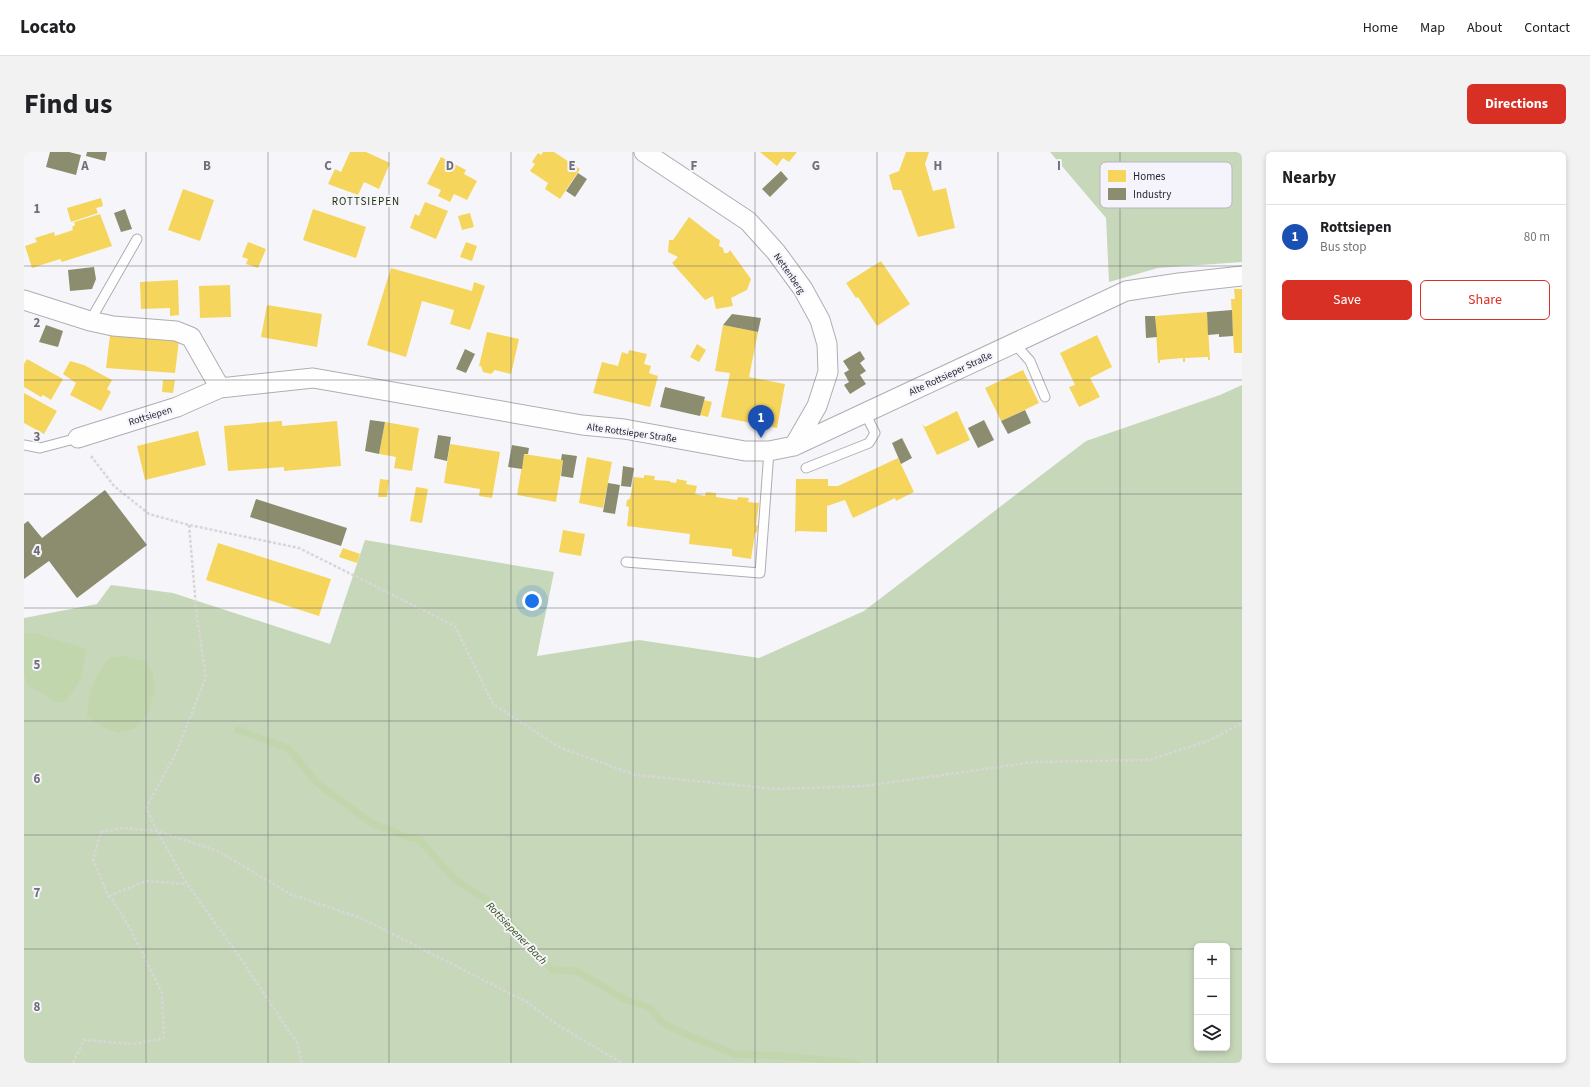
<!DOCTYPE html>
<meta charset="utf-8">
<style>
:root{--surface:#fff;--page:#f2f2f2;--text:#202124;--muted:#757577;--line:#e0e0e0;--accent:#d93025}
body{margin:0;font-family:"Source Sans 3",sans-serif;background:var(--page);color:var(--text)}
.controls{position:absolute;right:12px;bottom:12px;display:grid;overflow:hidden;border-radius:6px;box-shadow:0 2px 6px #0003}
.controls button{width:36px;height:36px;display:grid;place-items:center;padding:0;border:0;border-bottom:1px solid var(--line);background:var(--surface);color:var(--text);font:20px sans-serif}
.you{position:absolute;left:508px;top:449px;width:14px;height:14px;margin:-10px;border:3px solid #fff;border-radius:50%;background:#1a73e8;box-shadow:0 0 0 6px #1a73e833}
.badge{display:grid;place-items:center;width:26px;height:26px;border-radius:50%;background:var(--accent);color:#fff;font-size:13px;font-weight:700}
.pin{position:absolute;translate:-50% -33px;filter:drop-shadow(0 1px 2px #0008)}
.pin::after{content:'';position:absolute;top:21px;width:14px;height:12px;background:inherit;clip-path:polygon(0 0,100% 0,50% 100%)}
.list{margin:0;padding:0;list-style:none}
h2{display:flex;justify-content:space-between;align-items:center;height:52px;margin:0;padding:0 16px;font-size:17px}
h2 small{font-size:13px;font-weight:400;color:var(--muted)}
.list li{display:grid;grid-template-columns:26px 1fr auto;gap:12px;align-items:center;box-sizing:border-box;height:64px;padding:0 16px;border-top:1px solid var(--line)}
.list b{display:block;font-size:15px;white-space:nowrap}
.list p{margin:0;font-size:13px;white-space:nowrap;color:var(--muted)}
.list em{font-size:13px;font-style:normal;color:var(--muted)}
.actions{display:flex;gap:8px;padding:12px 16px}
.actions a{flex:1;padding:9px 0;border:1px solid var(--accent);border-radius:6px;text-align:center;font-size:14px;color:var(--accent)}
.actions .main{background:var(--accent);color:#fff}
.icon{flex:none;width:22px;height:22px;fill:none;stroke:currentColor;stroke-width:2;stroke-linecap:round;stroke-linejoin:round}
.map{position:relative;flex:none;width:1218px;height:911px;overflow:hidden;border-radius:6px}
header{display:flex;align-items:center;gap:24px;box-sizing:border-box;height:56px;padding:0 20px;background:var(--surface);border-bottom:1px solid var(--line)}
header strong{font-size:19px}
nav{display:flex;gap:22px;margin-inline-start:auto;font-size:14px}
.intro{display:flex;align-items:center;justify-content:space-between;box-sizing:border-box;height:96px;padding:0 24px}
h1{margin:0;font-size:28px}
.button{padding:10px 18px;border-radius:6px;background:var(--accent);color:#fff;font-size:14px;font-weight:700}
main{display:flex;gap:24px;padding:0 24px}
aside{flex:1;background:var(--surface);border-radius:6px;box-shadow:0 2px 6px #0003}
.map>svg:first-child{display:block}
</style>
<header>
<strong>Locato</strong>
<nav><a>Home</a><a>Map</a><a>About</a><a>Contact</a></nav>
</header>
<div class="intro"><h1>Find us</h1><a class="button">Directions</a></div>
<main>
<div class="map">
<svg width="1218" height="911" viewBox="0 0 1218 911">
<rect width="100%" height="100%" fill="#f6f6fa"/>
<path fill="#c7d7b9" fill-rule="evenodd" d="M1026,0H1218V110L1134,116L1085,130L1082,66Z
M1218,233V911H0V466L73,452L87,433L149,441L306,492L341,388L530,420L513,504L615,488L735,506L840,459L1062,289L1196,243ZM1173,794H1203V896H1173Z"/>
<path fill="#c2d6ae" d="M11,481L63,497L57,526L43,548L35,551L3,533L0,521V483L1,482Z
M98,504L121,509L129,522L131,537L124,561L110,577L94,581L79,575L63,565C65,538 69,528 85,506Z"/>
<path fill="#f6d55c" d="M326,0H342L366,11L355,37L340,30L334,43L304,32L311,17L317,20Z
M519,0H530L556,17L536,47L521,37L524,31L506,19L511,12L508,10L514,1L517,3Z
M736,0H773L765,10L759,6L753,14Z
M882,0H905L901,12L909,39L922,36L931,76L894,85L877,38H869L865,23L875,19Z
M417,5L442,18L440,22L453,29L443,48L430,42L426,50L414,44L417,38L403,32Z
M159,37L190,48L176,89L144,78Z
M77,46L79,54L72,56L74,61L47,70L43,56Z
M401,50L424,59L412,87L386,76L391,62L395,64Z
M289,57L342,75L332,106L279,88Z
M446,61L450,75L438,78L434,64Z
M76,62L88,94L38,110L36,107L8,116L1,94L13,90L11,86L30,80L31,84L49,78L48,75L51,73L50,70Z
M665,65L692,86L696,88L695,94L699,96L700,101H704L706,98L727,127L723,138L707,146L709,154L692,157L689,144L681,148L648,111L654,105L644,100L645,88H649Z
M224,90L242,97L234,116L222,112L224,107L218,105Z
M442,90L453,94L448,109L436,105Z
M857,109L886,152L853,174L834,145L832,146L822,131Z
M367,116L448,139L450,130L461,134L446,178L426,172L430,158L398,149L382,205L343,193Z
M154,128L155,163L146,164V156L117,157L116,130Z
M206,133L207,165L176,166L175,134Z
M1210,137H1218V201H1210L1207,147H1211Z
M243,153L298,162L293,195L237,185Z
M1183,160L1186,208H1184V205L1161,206V210H1159V206L1136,208V211H1134L1131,164Z
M699,173L734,180L725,225L761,232L753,276L697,265L706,221L691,219Z
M463,180L495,187L487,222L471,218L467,222L459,220L457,214H455Z
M86,183L155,188L151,221L82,216Z
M1073,183L1088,215L1066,226L1076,245L1055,255L1045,235L1051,233L1036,201Z
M673,192L682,198L675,210L666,205Z
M605,198L623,202L620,212L627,214L625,221L634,224L626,255L569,241L578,210L594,214L598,200L604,202Z
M3,207L39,227L27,248L19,243L17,245L0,235V212Z
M46,209L60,213L88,228L83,237L87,240L77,259L46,243L52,231L39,222Z
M999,218L1015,251L977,269L961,236Z
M139,228H151L149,241L138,240Z
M0,241L33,259L20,282L0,271Z
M680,248L688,250L684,265L676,263Z
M933,259L946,288L913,303L898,272L901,275Z
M256,269H258V274L313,269L317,314L260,319V315L204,319L200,274Z
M361,270L395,276L388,319L370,316L372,305L355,302Z
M174,279L182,313L121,328L113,294Z
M426,292L476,300L468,346L455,344L456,337L420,331Z
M500,302L539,308L532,350L493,343Z
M563,305L588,310L579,356L555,351Z
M874,306L890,340L872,349L871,346L829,366L821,348L803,354V381L802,380L773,379L771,381L772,327H804V334H814Z
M620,323L631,324L630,328L646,329V330L652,331L653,327L663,329L662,332L673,334L671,342L681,344L682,340L692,341V345L713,348L714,345L725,346L724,350L735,351L732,373L734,374L733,380L731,381L727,407L708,404V397L665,392L666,382L603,374L605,355L602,354L603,348L606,347L610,325L620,326Z
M356,327L365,328L363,345H354Z
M392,335L404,337L398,371L386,369Z
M539,378L561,382L557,404L535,400Z
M194,391L307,427L295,464L182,428Z
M319,396L336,402L333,411L315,405Z"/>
<path fill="#8c8c6e" d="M26,0H45L57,3L52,23L22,15Z
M63,0H83L81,9L62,4Z
M757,19L764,27L746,45L738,37Z
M554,21L563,27L551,45L542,39Z
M101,57L108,77L97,80L90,61Z
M70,115L72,127L68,137L46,139L44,118Z
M1208,158L1209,184L1195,185V182L1184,183L1183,160Z
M708,162L737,166L734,180L699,173Z
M1121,164H1131L1133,185L1122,186Z
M22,173L39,179L34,195L15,190Z
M441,197L451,202L442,221L432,217Z
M836,199L841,207L836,211L842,219L836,223L842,232L826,242L820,233L825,230L820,221L825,218L819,209Z
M641,235L681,245L676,264L636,255Z
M1001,258L1007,271L984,282L977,269Z
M346,268L361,270L355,302L341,299Z
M960,268L970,288L954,296L944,276Z
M414,283L427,285L423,309L410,306Z
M878,286L888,306L877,312L868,291Z
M488,293L505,296L504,302H500L498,317L484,315Z
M538,302L553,304L549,326L537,324L539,308H537Z
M599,314L610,316L607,335L597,334Z
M584,331L596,333L591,362L579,360Z
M81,338L123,393L53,446L25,409L0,427V372L4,369L18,386Z
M232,347L323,376L317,394L226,365Z"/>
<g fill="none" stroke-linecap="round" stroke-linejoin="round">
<path stroke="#c2d6ae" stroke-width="7" d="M214,578L264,596L293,631L349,672L384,685L396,688L430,727L463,748L497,782L514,803L529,818L553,819L602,848L625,855L639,871L670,886L711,902L759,904L832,911"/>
<g stroke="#aeaeb3" stroke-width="11">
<path id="lane" d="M66,169L113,87
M990,191L1006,209L1021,245
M0,293L16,296L54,286
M782,316L845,291L851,281L841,261
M602,410L736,421L745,299"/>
</g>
<g stroke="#aeaeb3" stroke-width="21">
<path id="street" d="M620,0L724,69L752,100L779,137L796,168L803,192L804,220L793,254L770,294
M0,148L66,169L89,174L152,179L167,185L196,236
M54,286L153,255L196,236L289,226L558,273L600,277L721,299H745L770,294L1102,139L1155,131L1218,124"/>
</g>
<path stroke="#d7d6d8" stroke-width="2.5" stroke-dasharray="3 2" stroke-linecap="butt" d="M67,304L90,334L125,362L165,373L275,396L431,474L469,552L535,595L611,623L751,637L841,634L1010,610L1125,608L1184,589L1218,571
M165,373L173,466L182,525L152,601L122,656L133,679L163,732L217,807L273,891L278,911
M85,744L122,729L163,732
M49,911L60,888L109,892L140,886L138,841L107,778L88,747L84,744L69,707L77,680L100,676L133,679L194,699L266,742L337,766L503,850L532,872L598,911"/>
<use href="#lane" stroke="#fefefe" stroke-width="9"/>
<use href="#street" stroke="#fefefe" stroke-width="19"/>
</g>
<path fill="none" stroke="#706f75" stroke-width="1" stroke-opacity="0.55" d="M122,0V911M244,0V911M365,0V911M487,0V911M609,0V911M731,0V911M853,0V911M974,0V911M1096,0V911M0,114H1218M0,228H1218M0,342H1218M0,456H1218M0,569H1218M0,683H1218M0,797H1173M1203,797H1218"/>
<g text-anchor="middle" stroke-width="4" stroke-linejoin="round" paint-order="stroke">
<g font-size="10" fill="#28262e" stroke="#f5f4fc">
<text transform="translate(766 121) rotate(55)" y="4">Nettenberg</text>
<text transform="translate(926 221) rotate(-25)" y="4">Alte Rottsieper Straße</text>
<text transform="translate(126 263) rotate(-17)" y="4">Rottsiepen</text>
<text transform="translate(608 280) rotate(8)" y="4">Alte Rottsieper Straße</text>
</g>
<g font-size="11" letter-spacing="1" fill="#1c3100" stroke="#f5f4fc">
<text x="342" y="53">ROTTSIEPEN</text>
</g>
<g font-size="11" font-style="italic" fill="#324c0d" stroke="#f5f4fc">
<text transform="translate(493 781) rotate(46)" y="4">Rottsiepener Bach</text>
</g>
</g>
<rect x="1076" y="10" width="132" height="46" rx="6" fill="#f5f4fc" stroke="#b8b6be" stroke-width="1"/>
<rect x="1084" y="18" width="18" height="12" fill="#f6d55c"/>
<rect x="1084" y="36" width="18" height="12" fill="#8c8c6e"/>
<g font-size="11" fill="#28262e">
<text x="1109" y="28">Homes</text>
<text x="1109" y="46">Industry</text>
</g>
<g font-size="13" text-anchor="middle" font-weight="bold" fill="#706f75" stroke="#f5f4fc" stroke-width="4" stroke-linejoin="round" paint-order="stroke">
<text x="61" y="18">A</text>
<text x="183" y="18">B</text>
<text x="304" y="18">C</text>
<text x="426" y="18">D</text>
<text x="548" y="18">E</text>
<text x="670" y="18">F</text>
<text x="792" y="18">G</text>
<text x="914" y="18">H</text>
<text x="1035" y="18">I</text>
<text x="13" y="61">1</text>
<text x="13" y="175">2</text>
<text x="13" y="289">3</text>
<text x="13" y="403">4</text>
<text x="13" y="517">5</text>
<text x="13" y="631">6</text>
<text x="13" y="745">7</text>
<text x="13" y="859">8</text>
</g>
</svg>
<div class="controls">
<button>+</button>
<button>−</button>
<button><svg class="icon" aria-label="layers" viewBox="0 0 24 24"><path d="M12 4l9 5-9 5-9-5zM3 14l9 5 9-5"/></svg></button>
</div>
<div class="you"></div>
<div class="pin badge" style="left:737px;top:286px;background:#1a4fb4">1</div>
</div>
<aside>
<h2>Nearby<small></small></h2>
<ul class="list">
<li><span class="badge" style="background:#1a4fb4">1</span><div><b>Rottsiepen</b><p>Bus stop</p></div><em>80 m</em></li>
</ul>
<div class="actions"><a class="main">Save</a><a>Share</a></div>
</aside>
</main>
